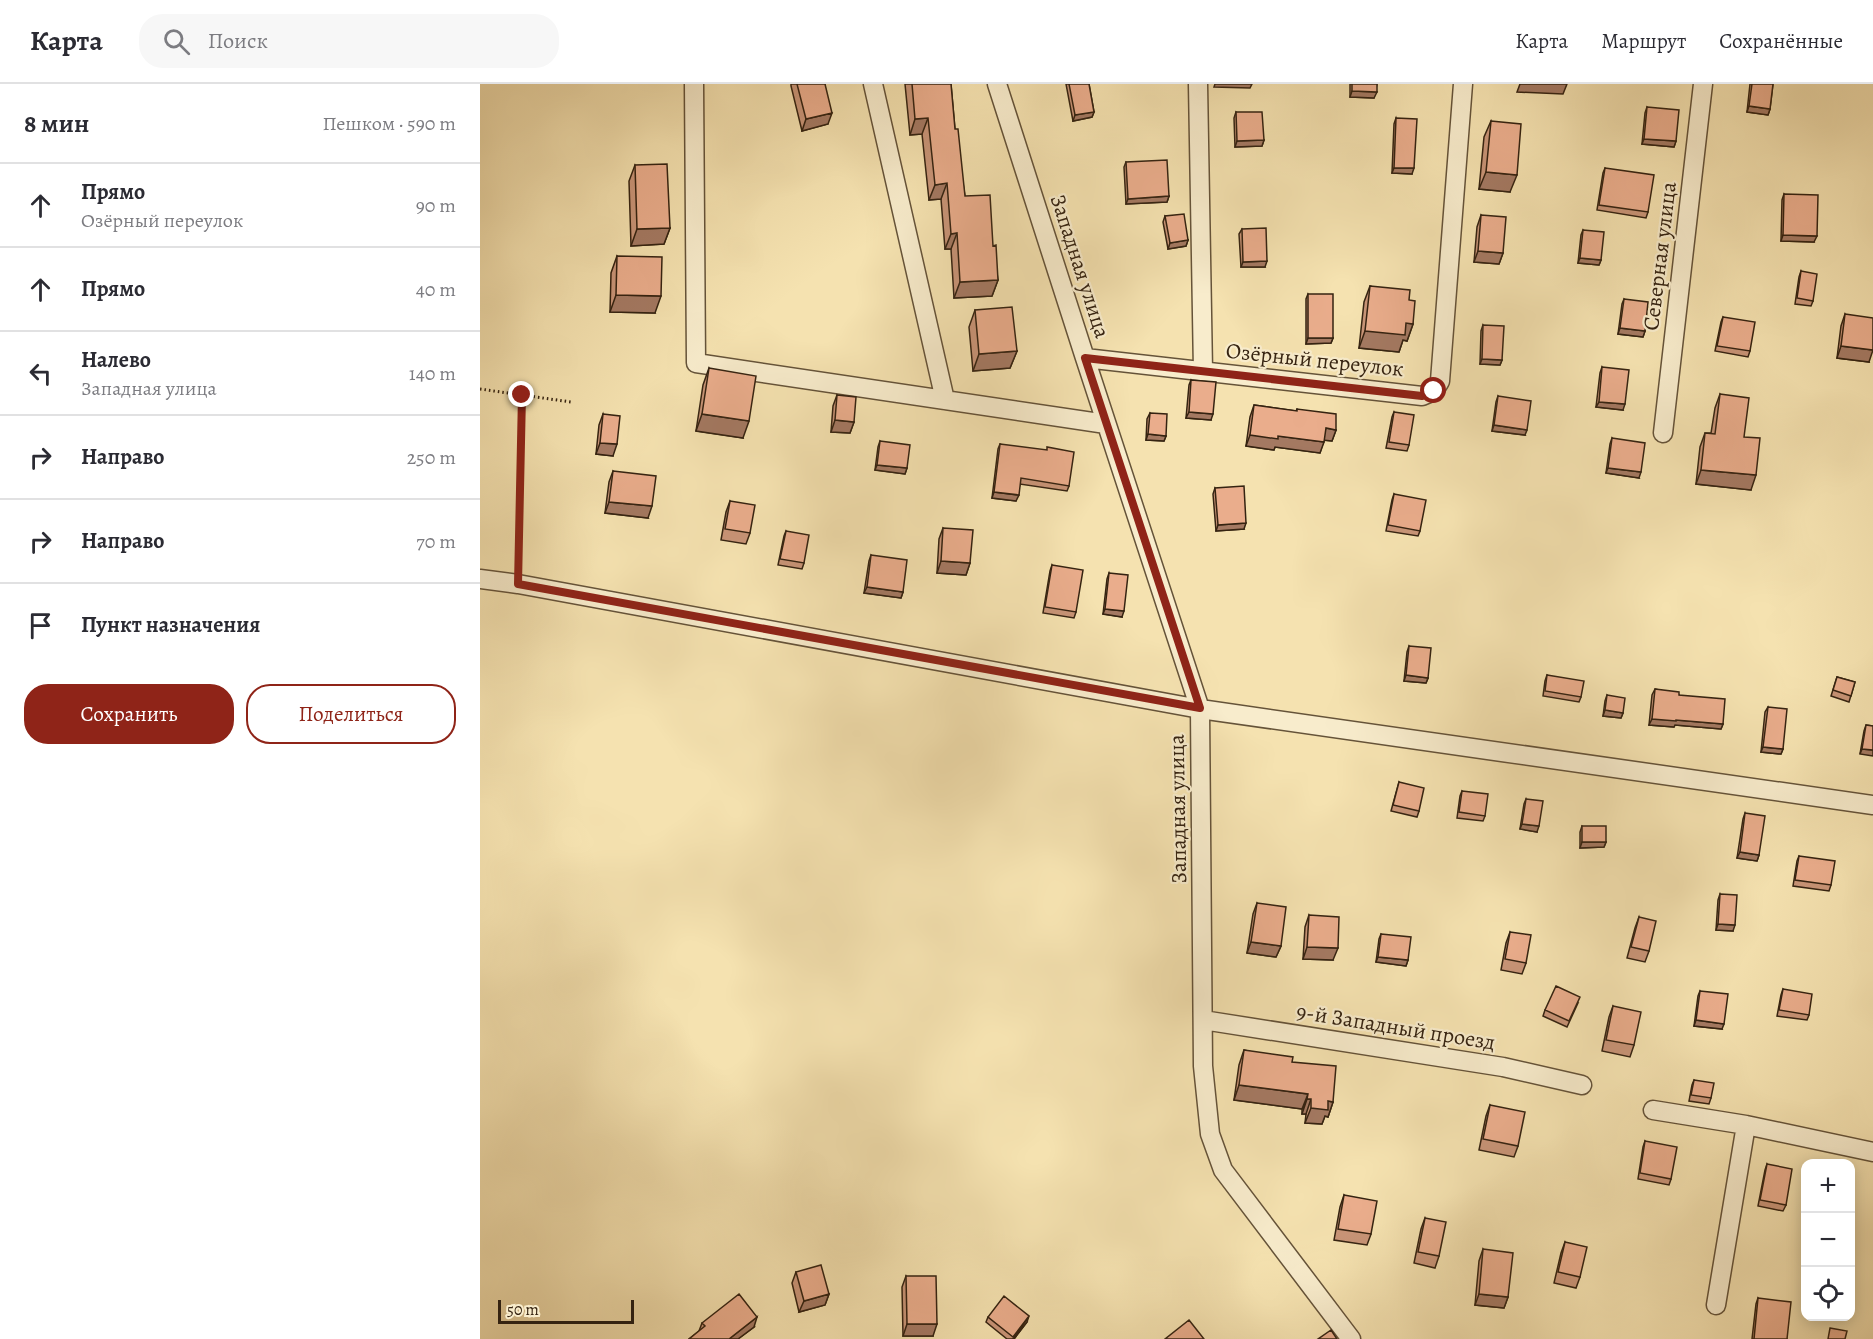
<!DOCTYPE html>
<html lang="ru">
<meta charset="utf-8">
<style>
:root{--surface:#fff;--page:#f7f7f7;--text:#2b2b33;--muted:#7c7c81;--line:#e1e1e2;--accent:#8f2418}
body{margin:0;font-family:Alegreya,serif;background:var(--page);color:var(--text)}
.controls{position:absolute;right:18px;bottom:18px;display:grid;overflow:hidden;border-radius:12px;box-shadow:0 3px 15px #0003}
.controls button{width:54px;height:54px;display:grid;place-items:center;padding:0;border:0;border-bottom:2px solid var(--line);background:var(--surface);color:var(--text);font:30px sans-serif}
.scale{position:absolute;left:18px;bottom:15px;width:136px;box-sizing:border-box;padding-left:6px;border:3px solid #352311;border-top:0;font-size:16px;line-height:21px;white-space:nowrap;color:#352311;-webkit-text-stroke:4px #f8eccc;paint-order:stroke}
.stop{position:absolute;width:18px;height:18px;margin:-14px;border:4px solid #8f2418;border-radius:50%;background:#fff}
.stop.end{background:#8f2418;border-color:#fff;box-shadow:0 2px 6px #0008}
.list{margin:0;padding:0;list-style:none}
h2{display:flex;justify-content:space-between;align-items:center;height:78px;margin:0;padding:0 24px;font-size:26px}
h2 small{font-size:20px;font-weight:400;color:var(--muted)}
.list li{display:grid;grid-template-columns:39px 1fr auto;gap:18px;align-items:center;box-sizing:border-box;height:84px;padding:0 24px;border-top:2px solid var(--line)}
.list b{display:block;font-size:22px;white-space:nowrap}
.list p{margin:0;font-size:20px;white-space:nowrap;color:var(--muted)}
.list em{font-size:20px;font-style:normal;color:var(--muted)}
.actions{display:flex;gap:12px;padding:18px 24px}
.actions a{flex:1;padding:14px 0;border:2px solid var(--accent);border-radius:24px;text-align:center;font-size:21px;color:var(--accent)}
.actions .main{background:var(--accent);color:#fff}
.icon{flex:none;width:33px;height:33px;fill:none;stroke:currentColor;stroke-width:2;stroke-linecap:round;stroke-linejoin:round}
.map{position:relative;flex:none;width:1393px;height:1255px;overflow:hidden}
header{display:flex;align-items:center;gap:36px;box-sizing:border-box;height:84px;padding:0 30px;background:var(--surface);border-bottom:2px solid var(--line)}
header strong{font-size:28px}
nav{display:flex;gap:33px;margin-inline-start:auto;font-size:21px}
.search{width:420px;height:54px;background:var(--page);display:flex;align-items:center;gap:15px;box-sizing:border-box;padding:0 21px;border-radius:24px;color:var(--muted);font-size:22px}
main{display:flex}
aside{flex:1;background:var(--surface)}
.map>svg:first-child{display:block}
</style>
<header>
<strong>Карта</strong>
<div class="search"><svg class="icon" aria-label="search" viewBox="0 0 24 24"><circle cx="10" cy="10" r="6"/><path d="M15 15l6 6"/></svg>Поиск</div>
<nav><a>Карта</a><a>Маршрут</a><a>Сохранённые</a></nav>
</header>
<main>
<aside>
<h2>8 мин<small>Пешком · 590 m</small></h2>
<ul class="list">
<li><svg class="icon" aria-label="ahead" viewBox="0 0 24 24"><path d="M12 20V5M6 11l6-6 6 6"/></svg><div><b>Прямо</b><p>Озёрный переулок</p></div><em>90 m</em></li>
<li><svg class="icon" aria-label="ahead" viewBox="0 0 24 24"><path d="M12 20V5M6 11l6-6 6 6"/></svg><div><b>Прямо</b></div><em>40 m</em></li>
<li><svg class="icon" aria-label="left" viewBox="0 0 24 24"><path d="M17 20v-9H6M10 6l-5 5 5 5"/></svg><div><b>Налево</b><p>Западная улица</p></div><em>140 m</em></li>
<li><svg class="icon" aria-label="right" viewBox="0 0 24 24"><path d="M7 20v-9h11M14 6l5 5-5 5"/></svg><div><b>Направо</b></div><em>250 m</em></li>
<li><svg class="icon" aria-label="right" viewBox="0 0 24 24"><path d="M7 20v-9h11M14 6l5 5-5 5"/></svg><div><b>Направо</b></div><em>70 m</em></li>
<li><svg class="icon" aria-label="arrive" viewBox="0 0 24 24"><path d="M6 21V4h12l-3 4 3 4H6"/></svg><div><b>Пункт назначения</b></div></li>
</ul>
<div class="actions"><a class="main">Сохранить</a><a>Поделиться</a></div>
</aside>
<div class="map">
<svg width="1393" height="1255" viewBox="0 0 1393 1255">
<rect width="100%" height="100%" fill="#f5e2b0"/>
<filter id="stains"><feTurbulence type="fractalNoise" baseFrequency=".00333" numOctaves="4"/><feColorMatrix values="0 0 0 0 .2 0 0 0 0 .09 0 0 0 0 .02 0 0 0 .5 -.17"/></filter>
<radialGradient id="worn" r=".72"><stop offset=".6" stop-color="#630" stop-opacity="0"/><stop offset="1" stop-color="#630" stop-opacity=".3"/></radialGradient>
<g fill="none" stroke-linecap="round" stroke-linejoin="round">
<g stroke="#655339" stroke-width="21">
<path id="minor" d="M214,0L216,279L626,340
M393,0L465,316
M517,0L605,274L720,625L723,982L730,1050L743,1086L871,1255
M718,0L723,287
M605,274L942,312L954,307L960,297L983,0
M1183,349L1223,0
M0,495L38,500L720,625L1393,721
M723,936L1023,983L1102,1001
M1173,1026L1266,1041L1393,1068
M1236,1221L1266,1041"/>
</g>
<path stroke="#352311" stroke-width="3" stroke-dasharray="1.5 3" stroke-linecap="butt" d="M0,305L91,318
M38,483L42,311"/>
<use href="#minor" stroke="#f8eccc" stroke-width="18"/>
</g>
<path fill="#c99578" stroke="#352311" stroke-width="1.5" d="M311,0H345L348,40L322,47L311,2Z
M425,0H471L475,45L485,112L513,162L518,196L512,212L474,214L471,165H465L461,115L449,116L442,50L430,51Z
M586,0H609L614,28L612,33L593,37Z
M870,0H897L894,14L870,13Z
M1270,0H1293L1290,25L1288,31L1267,28Z
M1167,23L1196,57L1194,63L1162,60L1165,29Z
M756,28L784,56L782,62L755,63L754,34Z
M916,34L932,90L912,89L914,40Z
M1011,37L1030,108L999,105L1004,53Z
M646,78L689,112L687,118L646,120L644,83Z
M155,81L190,144L184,160L151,162L149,97Z
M1125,84L1168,128L1166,134L1117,126L1123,89Z
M1304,110L1334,158L1301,157L1302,116Z
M1001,131L1023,169L1019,180L994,178L997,143Z
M685,132L708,156L706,162L688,165L683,138Z
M762,145L785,183H761L759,150Z
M1103,146L1121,176L1119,181L1098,179L1101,151Z
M137,172L175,229L130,228L131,189Z
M1321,187L1333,217L1331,222L1315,220L1319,193Z
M890,202L929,216L933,240L927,257L923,256L919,268L879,264L884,218Z
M828,210L853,254L851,259L826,260V215Z
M1144,215L1165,247L1163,253L1138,250L1142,220Z
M495,226L537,267L530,284L493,287L489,243Z
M1365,230L1389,278L1357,274L1361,242Z
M1243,233L1270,267L1268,273L1235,267L1241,238Z
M1003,241L1022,276L1020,281L1000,280L1001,247Z
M1122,283L1143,326L1116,323L1120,289Z
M229,284L263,354L216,347L223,301Z
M711,296L731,336L706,334L709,301Z
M1240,310L1264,353L1271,406L1216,400L1220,363L1225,349H1231L1235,324Z
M357,311L374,338L370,349L351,348L353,322Z
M1018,312L1045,351L1012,347L1016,318Z
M774,321L816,327L817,325L856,346L852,357L844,356L840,369L795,363L794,366L766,362L770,333Z
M914,328L929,361L927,367L906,364L912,333Z
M670,329L686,352L684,357L666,356L667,335Z
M123,330L133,372L116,370L119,341Z
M1132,354L1159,394L1126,389L1130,360Z
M400,357L427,384L425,390L395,386L398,363Z
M520,360L589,402L587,407L540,400L536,417L512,414L518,365Z
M133,387L168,434L125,429L129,398Z
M735,404L764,445L736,447L733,410Z
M914,410L940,447L938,452L906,447L912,416Z
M250,417L270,449L266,460L241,456L246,428Z
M463,444L490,479L486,491L457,489L459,455Z
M306,447L324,479L322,485L298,481L304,452Z
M391,471L423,508L421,514L384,509L389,477Z
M572,481L596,528L594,534L563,529L570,487Z
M629,489L642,533L623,530L627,495Z
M929,562L948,594L946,599L924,597L927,568Z
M1067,591L1101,613L1099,618L1063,612L1065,597Z
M1357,593L1375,598L1369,618L1351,612Z
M1175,605L1199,611L1243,640L1241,645L1195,641L1194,643L1169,641L1172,611Z
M1127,611L1143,629L1141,634L1123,632L1125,617Z
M1288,623L1303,665L1301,670L1281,668L1285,628Z
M1386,641L1393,642L1380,670L1384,647Z
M919,698L939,727L937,733L911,727Z
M982,707L1005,732L1003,737L977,734L980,712Z
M1046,715L1057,748L1040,745L1044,720Z
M1265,729L1279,771L1277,777L1257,774L1263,735Z
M1102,742L1126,758L1124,763L1100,764V748Z
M1319,772L1351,801L1349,807L1313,802L1317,777Z
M1240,810L1253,847L1236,846L1238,816Z
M777,819L801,862L796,873L767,869L773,830Z
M829,831L853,876L823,875L825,843Z
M1159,833L1169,867L1165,878L1147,874L1155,844Z
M1030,848L1046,879L1042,890L1021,886L1026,859Z
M901,850L928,876L926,882L896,878L899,855Z
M1303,905L1329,931L1327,936L1297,932L1301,911Z
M1220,907L1242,945L1214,942L1218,912Z
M1098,919L1087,943L1063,932L1065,926Z
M1133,922L1154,961L1150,973L1122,967L1129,933Z
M764,966L812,978L853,1018L848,1033L845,1032L842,1040L825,1039L826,1030H822V1025L754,1016L759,981Z
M1214,996L1231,1014L1229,1020L1209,1017L1212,1001Z
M1010,1021L1038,1062L1034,1073L999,1066L1006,1032Z
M1165,1057L1191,1095L1189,1101L1158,1095L1163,1063Z
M1287,1080L1306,1121L1303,1127L1278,1122L1285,1086Z
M864,1111L891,1150L887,1161L854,1156L860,1123Z
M945,1134L959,1172L955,1184L934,1179L941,1145Z
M1085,1158L1100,1193L1096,1204L1074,1199L1081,1169Z
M1003,1165L1028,1213L1024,1224L995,1221L999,1177Z
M316,1188L349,1210L345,1221L319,1228L312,1199Z
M426,1192L453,1252H423L422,1203Z
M1278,1214L1307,1255H1272L1276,1220Z
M508,1233L547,1238L534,1255H527L506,1238Z
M222,1239L274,1243L258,1255H209L219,1247Z"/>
<path fill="#a47962" stroke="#352311" stroke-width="1.5" d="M735,0H772L770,4L734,3Z
M1040,0H1087L1083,10L1037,8Z
M872,7L897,8L894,14L870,13Z
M1269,22L1290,25L1288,31L1267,28Z
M614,28L612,33L593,37L595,31Z
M352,29L348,40L322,47L326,35Z
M448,34L442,50L430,51L435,35Z
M1164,55L1196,57L1194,63L1162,60Z
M784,56L782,62L755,63L757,57Z
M914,84H934L932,90L912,89Z
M1006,88L1037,91L1030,108L999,105Z
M467,99L461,115L449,116L455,101Z
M689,112L687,118L646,120L648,115Z
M190,144L184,160L151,162L157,145Z
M477,149L471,165H465L471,150Z
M1303,151L1337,152L1334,158L1301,157Z
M708,156L706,162L688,165L690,159Z
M998,167L1023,169L1019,180L994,178Z
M1100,174L1121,176L1119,181L1098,179Z
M787,177L785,183H761L763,178Z
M518,196L512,212L474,214L480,198Z
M136,211L181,212L175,229L130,228Z
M926,239L933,240L927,257L923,256L919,268L879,264L885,247Z
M1140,244L1165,247L1163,253L1138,250Z
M828,254H853L851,259L826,260Z
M1361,262L1393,266L1389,278L1357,274Z
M537,267L530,284L493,287L499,270Z
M1002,275L1022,276L1020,281L1000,280Z
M1119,318L1145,320L1143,326L1116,323Z
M709,328L733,330L731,336L706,334Z
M222,330L269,337L263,354L216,347Z
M355,336L374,338L370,349L351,348Z
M1014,341L1047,346L1045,351L1012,347Z
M846,344L856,346L852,357L842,356Z
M668,350L686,352L684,357L666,356Z
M770,351L798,352L844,358L840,369L795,363L794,366L766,362Z
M120,359L137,360L133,372L116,370Z
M397,381L427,384L425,390L395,386Z
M1128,384L1161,388L1159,394L1126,389Z
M1221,386L1276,391L1271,406L1216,400Z
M514,408L539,411L536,417L512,414Z
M129,418L172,422L168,434L125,429Z
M766,439L764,445L736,447L738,441Z
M461,477L490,479L486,491L457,489Z
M387,503L423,508L421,514L384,509Z
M625,525L644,527L642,533L623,530Z
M926,591L948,594L946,599L924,597Z
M1125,626L1143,629L1141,634L1123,632Z
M1172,635L1196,636L1243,640L1241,645L1195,641L1194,643L1169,641Z
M1283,663L1303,665L1301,670L1281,668Z
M1382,665L1393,666V672L1380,670Z
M1042,740L1059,742L1057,748L1040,745Z
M1102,758H1126L1124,763L1100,764Z
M1260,768L1279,771L1277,777L1257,774Z
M1238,840L1255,841L1253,847L1236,846Z
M771,858L801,862L796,873L767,869Z
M827,863L858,864L853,876L823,875Z
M898,873L928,876L926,882L896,878Z
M1216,936L1244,940L1242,945L1214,942Z
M759,1001L828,1010L822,1025L754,1016Z
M827,1015H831L826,1030H822Z
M848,1017L853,1018L848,1033L845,1032L842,1040L825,1039L831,1024Z
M349,1210L345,1221L319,1228L324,1217Z
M999,1210L1028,1213L1024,1224L995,1221Z
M549,1232L547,1238L534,1255H533Z
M277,1233L274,1243L258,1255H249Z
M427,1240H457L453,1252H423Z"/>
<path fill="#eaad8c" stroke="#352311" stroke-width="1.5" d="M317,0H345L352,29L326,35Z
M432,0H471L475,45H478L485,112L510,111L513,162L516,161L518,196L480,198L477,149L471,150L467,99L455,101L448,34L435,35Z
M589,0H609L614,28L595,31Z
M872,0H897V8L872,7Z
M1272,0H1293L1290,25L1269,22Z
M1167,23L1199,26L1196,57L1164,55Z
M756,28H782L784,56L757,57Z
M916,34L937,35L934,84H914Z
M1011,37L1041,40L1037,91L1006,88Z
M687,76L689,112L648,115L646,78Z
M187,80L190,144L157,145L155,81Z
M1125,84L1174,91L1168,128L1119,121Z
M1304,110L1338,111L1337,152L1303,151Z
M704,130L708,156L690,159L685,132Z
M1001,131L1026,133L1023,169L998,167Z
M786,144L787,177L763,178L762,145Z
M1103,146L1124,148L1121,176L1100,174Z
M137,172L182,173L181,212L136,211Z
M1321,187L1337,190L1333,217L1317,214Z
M890,202L930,206L929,216L935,217L933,240L926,239L925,251L885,247Z
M828,210H853V254H828Z
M1144,215L1168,218L1165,247L1140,244Z
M532,223L537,267L499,270L495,226Z
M1365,230L1393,234V266L1361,262Z
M1243,233L1275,238L1270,267L1237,262Z
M1003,241L1024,242L1022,276L1002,275Z
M1122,283L1149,286L1145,320L1119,318Z
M229,284L276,292L269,337L222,330Z
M711,296L736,298L733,330L709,328Z
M1240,310L1269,314L1264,353L1280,354L1276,391L1221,386L1225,349L1235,350Z
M357,311L376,313L374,338L355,336Z
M1018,312L1051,317L1047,346L1014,341Z
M774,321L817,327V325L856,330V346L846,344L844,358L798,352V355L770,351Z
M914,328L934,331L929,361L909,358Z
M670,329L687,330L686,352L668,350Z
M123,330L140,332L137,360L120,359Z
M1132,354L1165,359L1161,388L1128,384Z
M400,357L430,361L427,384L397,381Z
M520,360L567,366V363L594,368L589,402L541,394L539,411L514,408Z
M133,387L176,392L172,422L129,418Z
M764,402L766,439L738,441L735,404Z
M914,410L946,416L940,447L908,441Z
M250,417L275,421L270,449L245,445Z
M463,444L493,446L490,479L461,477Z
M306,447L329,451L324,479L300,475Z
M391,471L427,476L423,508L387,503Z
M572,481L603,486L596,528L565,523Z
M629,489L648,491L644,527L625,525Z
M929,562L951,564L948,594L926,591Z
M1067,591L1104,597L1101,613L1065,607Z
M1357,593L1375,598L1371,612L1353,606Z
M1175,605L1199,608V611L1245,615L1243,640L1196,636V637L1172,635Z
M1127,611L1145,614L1143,629L1125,626Z
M1288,623L1307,625L1303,665L1283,663Z
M1386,641L1393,642V666L1382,665Z
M919,698L944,704L939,727L913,721Z
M982,707L1008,710L1005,732L979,728Z
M1046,715L1063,717L1059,742L1042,740Z
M1265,729L1285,732L1279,771L1260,768Z
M1102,742H1126V758H1102Z
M1319,772L1355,777L1351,801L1315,796Z
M1240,810L1257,811L1255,841L1238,840Z
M777,819L806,823L801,862L771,858Z
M829,831L859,833L858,864L827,863Z
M1159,833L1176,837L1169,867L1151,863Z
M1030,848L1051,851L1046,879L1025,875Z
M901,850L931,853L928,876L898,873Z
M1076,902L1100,913L1089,937L1065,926Z
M1303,905L1332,910L1329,931L1299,926Z
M1220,907L1248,910L1244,940L1216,936Z
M1133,922L1161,928L1154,961L1126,956Z
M764,966L813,973L812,978L856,982L853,1018L848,1017V1026L831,1024V1015H827L828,1010L759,1001Z
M1214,996L1234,999L1231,1014L1211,1011Z
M1010,1021L1045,1028L1038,1062L1003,1055Z
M1165,1057L1197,1063L1191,1095L1160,1089Z
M1287,1080L1312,1085L1306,1121L1280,1116Z
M864,1111L897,1117L891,1150L858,1145Z
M945,1134L966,1138L959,1172L938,1168Z
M1085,1158L1107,1163L1100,1193L1078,1188Z
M1003,1165L1033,1169L1028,1213L999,1210Z
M341,1181L349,1210L324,1217L316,1188Z
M426,1192H456L457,1240H427Z
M259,1210L277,1233L249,1255H209L225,1242L222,1239Z
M524,1212L549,1232L533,1253L508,1233Z
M1278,1214L1311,1218L1307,1255H1274Z
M709,1236L724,1255H685Z
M1350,1244L1367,1247L1365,1255H1348Z
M851,1246L857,1255H838Z"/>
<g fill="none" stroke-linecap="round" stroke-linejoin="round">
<path stroke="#8f2418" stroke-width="8" d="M42,311L38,500L720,624L605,274L942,312L954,307"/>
</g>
<g text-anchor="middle" stroke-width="4.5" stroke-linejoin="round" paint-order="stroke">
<g font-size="22" fill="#352311" stroke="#f8eccc">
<text transform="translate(1179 172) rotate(-83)" y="8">Северная улица</text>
<text transform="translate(601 182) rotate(72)" y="8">Западная улица</text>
<text transform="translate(835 275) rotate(6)" y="8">Озёрный переулок</text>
<text transform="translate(697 725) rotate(-91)" y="8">Западная улица</text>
<text transform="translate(916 942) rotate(9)" y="8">9-й Западный проезд</text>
</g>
</g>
<rect width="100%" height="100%" filter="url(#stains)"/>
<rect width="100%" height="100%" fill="url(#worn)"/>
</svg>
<div class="controls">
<button>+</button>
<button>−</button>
<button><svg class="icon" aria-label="locate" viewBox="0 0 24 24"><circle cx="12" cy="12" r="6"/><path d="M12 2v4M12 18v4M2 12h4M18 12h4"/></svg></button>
</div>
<div class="scale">50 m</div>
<div class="stop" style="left:954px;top:307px"></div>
<div class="stop end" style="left:42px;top:311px"></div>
</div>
</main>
